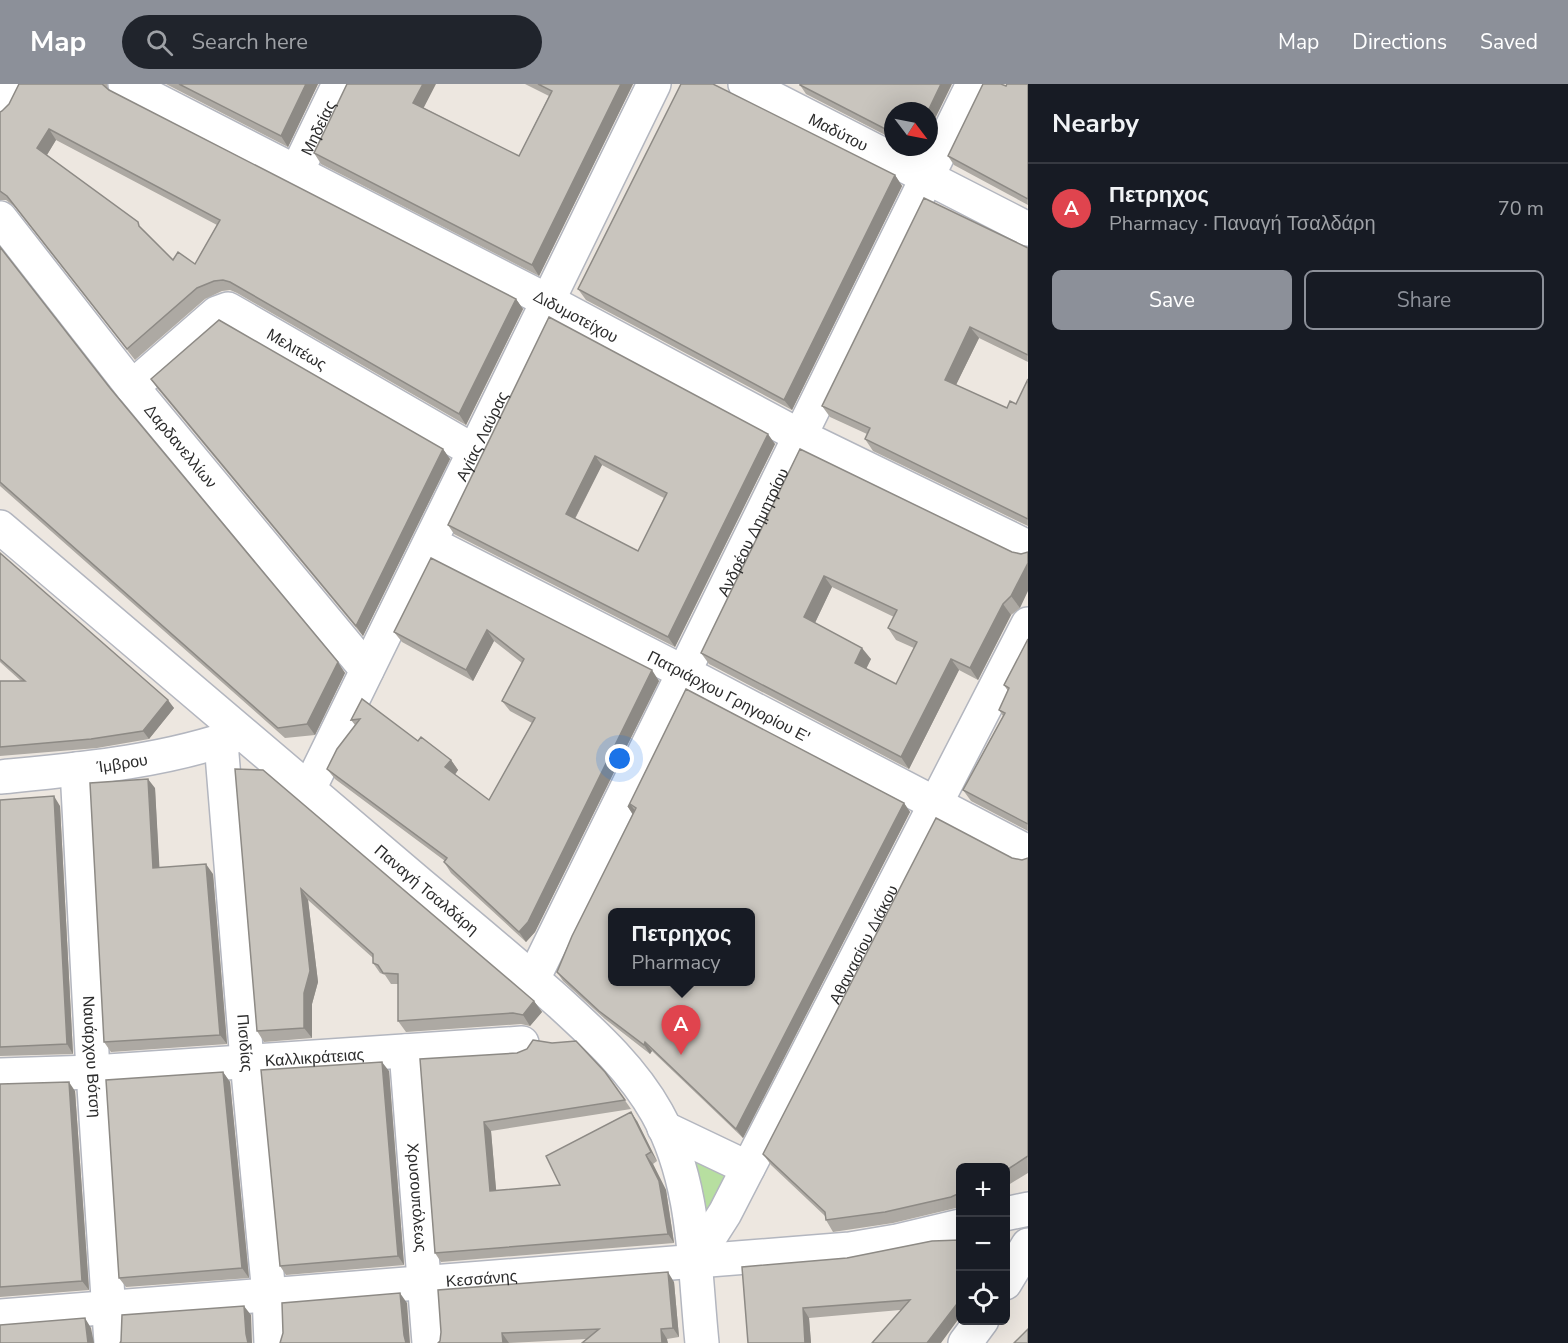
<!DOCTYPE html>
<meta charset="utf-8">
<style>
:root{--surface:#171b24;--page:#20242c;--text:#f1f3f6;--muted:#9ea1a6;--line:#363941;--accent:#8c9099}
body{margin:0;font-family:"Nunito Sans",sans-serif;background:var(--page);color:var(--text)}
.controls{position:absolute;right:18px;bottom:18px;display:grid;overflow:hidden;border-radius:9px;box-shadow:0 6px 24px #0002}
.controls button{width:54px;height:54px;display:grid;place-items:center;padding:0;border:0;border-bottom:2px solid var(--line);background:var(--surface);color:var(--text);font:30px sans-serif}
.compass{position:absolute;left:884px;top:18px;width:54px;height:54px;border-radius:50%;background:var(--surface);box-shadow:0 6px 24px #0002;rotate:122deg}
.you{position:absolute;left:620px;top:675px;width:21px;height:21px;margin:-15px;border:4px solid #fff;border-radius:50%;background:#1a73e8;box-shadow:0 0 0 9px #1a73e833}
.badge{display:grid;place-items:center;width:39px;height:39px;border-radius:50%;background:var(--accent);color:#fff;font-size:20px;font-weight:700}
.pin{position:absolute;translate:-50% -50px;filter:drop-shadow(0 2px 3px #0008)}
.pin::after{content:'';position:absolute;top:32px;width:21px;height:18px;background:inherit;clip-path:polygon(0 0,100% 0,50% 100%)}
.popup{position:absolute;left:608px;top:824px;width:147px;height:78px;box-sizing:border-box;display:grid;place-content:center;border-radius:9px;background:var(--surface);filter:drop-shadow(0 2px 4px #0005);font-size:20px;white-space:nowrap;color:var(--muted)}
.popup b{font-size:22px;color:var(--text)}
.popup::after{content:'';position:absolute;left:50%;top:100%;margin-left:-12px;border:12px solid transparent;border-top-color:var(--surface)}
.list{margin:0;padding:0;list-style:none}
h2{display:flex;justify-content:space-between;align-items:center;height:78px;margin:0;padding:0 24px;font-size:26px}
h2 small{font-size:20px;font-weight:400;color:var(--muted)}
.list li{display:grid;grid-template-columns:39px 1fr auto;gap:18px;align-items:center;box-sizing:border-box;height:90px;padding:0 24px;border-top:2px solid var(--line)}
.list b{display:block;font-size:22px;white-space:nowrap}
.list p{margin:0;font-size:20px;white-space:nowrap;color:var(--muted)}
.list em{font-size:20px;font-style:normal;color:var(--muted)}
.actions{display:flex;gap:12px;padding:18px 24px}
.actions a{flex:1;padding:14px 0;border:2px solid var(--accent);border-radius:9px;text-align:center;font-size:21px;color:var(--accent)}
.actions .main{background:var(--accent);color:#fff}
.icon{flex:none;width:33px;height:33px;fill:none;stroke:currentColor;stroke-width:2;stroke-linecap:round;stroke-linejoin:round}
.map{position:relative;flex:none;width:1028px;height:1259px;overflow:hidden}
header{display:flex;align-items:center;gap:36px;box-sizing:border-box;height:84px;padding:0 30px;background:var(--accent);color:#fff}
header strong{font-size:28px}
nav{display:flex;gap:33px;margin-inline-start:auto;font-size:21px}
.search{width:420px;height:54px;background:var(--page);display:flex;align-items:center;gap:15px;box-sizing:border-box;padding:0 21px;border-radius:33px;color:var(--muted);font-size:22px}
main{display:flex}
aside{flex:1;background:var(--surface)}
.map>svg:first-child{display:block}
</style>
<header>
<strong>Map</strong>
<div class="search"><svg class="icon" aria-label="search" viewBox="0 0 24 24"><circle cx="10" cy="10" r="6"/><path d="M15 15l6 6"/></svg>Search here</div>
<nav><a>Map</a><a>Directions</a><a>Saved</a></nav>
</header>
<main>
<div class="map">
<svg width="1028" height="1259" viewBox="0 0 1028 1259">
<rect width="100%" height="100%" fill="#ede7e0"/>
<path fill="#b7dfa0" d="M691,1074L722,1089L724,1093L718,1127L708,1129L705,1125Z"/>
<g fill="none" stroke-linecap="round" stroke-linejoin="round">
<g stroke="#b3b6bf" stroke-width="36">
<g id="minor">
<path id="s1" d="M125,0L548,217L800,352L1028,463"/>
<path id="s2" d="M745,0L1028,145"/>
<path d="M0,22L11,0"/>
<path id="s3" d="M297,87L339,0"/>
<path id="s4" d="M0,134L132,303L367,586"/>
<path id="s5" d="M132,303L217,229L228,225L474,367"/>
<path id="s6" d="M0,443C140,562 280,681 420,800C467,839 515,879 561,920C597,953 633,986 657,1029C696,1099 694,1182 702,1259"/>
<path id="s7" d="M430,459L683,588L1028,768"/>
<path id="s8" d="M221,658L247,977L269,1211L271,1259"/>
<path id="s9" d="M77,685L93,988L111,1259"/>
<path id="s10" d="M0,693C81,685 164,678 241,650"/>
<path id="s11" d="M309,705L654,0"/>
<path id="s12" d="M533,895L973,0"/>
<path id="s13" d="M406,967L429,1259"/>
<path id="s14" d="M0,991L93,988L522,959"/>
<path d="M664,1044L748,1084"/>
<path d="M1005,1130L1028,1125"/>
<path id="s15" d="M695,1176L725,1129L1028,540"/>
<path d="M1005,1199L1028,1161"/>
<path id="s16" d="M0,1232L850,1165L897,1157L960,1142"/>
<path d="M965,1259L982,1236"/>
</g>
</g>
<use href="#minor" stroke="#fff" stroke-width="33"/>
</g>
<path fill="#ada9a3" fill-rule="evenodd" d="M19,0H107L108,5L109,6L516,215L523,225L466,341L237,209L230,206L222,207L205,215L135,276L14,122L6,116H0V28L2,27L9,20ZM56,56L217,141L195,180L173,176L146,149L47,71Z
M166,0H318L288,63Z
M525,0H633L539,192L321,80L314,69L424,24L519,72L549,12Z
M1028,0V121L954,81L948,72L1006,2Z
M800,1L893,27V55L806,10Z
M909,63H921L919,68Z
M895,91L902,102L792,326L586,216L578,205Z
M0,163L110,304L345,589L315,651L285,654L0,402Z
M1028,164V278L979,254L956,301L1007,324L1016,320L1028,295V442L873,367L865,355L867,350L830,333L822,322Z
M549,233L775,360L675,563L454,450L448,441ZM602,381L664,414L638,467L575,435Z
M151,295L443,365L450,375L363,552L158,305Z
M800,365L1012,468L1021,470L1020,524L1011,531L978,596L959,586L909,685L709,580L701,569ZM832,503L894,533L888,544L896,556L914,564L896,600L866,585L871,575L815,539Z
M0,469L174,624L149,655L97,664L0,672V597H21L0,578Z
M431,474L659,597L535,848L526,858L451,789L444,778L445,777L335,695L327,685L355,641L351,636L362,615L418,657L451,676L458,686L455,691L489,716L532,639L510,627L502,617L522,579L494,557L473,597L402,558L394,548Z
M1028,555V747L971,717L963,706L1003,632L999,626L1008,607L1004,601Z
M686,605L904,719L910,728L743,1054L652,967L650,970L605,935L563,897L557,888L633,731L628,723Z
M235,685L534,917L542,928L530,942L521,940L406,948L398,937V900H391L385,891L380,889L373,879V874L308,816L318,898L312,920V954L264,958L257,947Z
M155,704L159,783L213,790L227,960L111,968L104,958Z
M0,716L60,722L73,970L0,972Z
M1012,774L1022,776L1028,774V1089L1005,1103V1083H960V1123L893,1139L833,1148L826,1136L825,1132L771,1081L763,1070Z
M420,975L605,988L631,1025L491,1047L496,1107L560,1101L637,1037L657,1077L653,1080L666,1106L674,1159L441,1178L435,1169Z
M389,987L404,1181L286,1191L280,1182Z
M223,988L230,998L249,1194L126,1203L119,1194Z
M0,1000L75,1007L89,1206L0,1213Z
M932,1157L941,1259L900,1226L809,1234L811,1259H748L847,1174Z
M674,1198L679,1253L667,1255H587L509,1259H438Z"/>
<path fill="#8d8a85" d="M306,0H318L288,63L281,52Z
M423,0H436L421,29L413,19Z
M621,0H633L539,192L532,181Z
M941,0H952L929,47V27H928Z
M49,45L56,56L45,74L37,64Z
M915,63H921L919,68Z
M895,91L902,102L792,326L784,316Z
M516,215L523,225L466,341L459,330Z
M970,243L979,254L953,307L945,296Z
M768,350L775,360L675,563L668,553Z
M443,365L450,375L363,552L356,542Z
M595,372L602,381L572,440L566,430Z
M1028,479V507L1020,524L1011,512Z
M824,492L832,503L812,545L804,533Z
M1003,520L1011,531L978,596L970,584Z
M487,546L494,557L473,597L466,586Z
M862,564L871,575L863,591L855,579Z
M951,575L959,586L909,685L901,673Z
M338,578L345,589L315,651L307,640Z
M652,586L659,597L535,848L526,858L519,848Z
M168,616L174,624L149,655L143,647Z
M451,676L458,686L452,694L445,683Z
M148,695L155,704L160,793L153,784Z
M54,712L60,722L73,970L67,960Z
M904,719L910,728L743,1054L736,1045Z
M630,720L637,729L634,732L628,723Z
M206,780L213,790L227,960L220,951Z
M301,805L308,816L318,898L312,920V954L304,944Z
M534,917L542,928L530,942L523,931Z
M645,958L652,967L650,970L644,961Z
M382,978L389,987L404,1181L398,1172Z
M223,988L230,998L249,1194L242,1184Z
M69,998L75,1007L89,1206L82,1197Z
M631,1028L637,1037L657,1077L651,1068Z
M484,1038L491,1047L497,1116L490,1107Z
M646,1071L653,1080L666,1106L674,1159L668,1150Z
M668,1188L674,1198L679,1253L673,1244Z
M400,1209L407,1219L410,1259H406L404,1251Z
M960,1216V1233L941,1259H927Z
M244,1222L251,1231L252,1259H248L246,1250Z
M803,1224L809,1234L811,1259H805Z
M85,1234L91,1244L94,1259H88Z
M661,1245L667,1255L668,1259H662Z
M502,1249L509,1259H503Z"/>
<path fill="#c9c5be" stroke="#8d8a85" stroke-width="1.5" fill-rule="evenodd" d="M19,0H102L109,6L516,215L459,330L230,198L223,196L214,197L197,204L127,265L7,112L0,107V28L2,27L9,20ZM49,45L220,136L195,180L178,168L173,176L139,142L138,138L37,64Z
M179,0H306L281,52Z
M347,0H423L413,19L519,72L552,7L538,0H621L532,181L314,69Z
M681,0H713L895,91L784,316L578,205Z
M800,0H941L928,27H893V49L800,1Z
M983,0H1001L1006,2L1007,0H1028V115L948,72Z
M924,114L1028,164V271L970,243L945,296L1007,324L1010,317L1016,320L1028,295V435L865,355L870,344L822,322Z
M0,163L110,304L338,578L307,640L278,644L0,398Z
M549,233L768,350L668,553L448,441ZM595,372L667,409L638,467L566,430Z
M219,236L443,365L356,542L151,295Z
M800,365L1012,468L1021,470L1028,468V479L1011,512L1003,520L970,584L951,575L901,673L701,569ZM824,492L897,526L888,544L917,558L896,600L855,579L862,564L804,533Z
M0,469L168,616L143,647L91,655L0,663V597H25L0,575Z
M431,474L652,586L528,838L519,848L444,778L447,774L327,685L337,665L360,635L351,636L362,615L418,657L421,653L451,676L445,683L489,716L535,634L502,617L524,575L487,546L466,586L394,548Z
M1028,555V740L963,706L1005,629L999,626L1009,604L1004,601Z
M686,605L904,719L736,1045L645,958L644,961L599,927L557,888L572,852L636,724L630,720L628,723ZM612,828H750V897H612Z
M235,685L263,686L534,917L523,931L513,929L398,937V890L383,889L378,881L373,879V870L301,805L310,887L304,909V944L257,947Z
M148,695L153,784L206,780L220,951L104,958L90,699Z
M54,712L67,960L0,963V716Z
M936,734L1012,774L1022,776L1028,774V1072L1005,1087V1083H960V1109L951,1113L885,1128L826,1136L825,1128L763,1070Z
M533,956L552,959L576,957L605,988L625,1016L484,1038L490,1107L560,1101L546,1072L631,1028L651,1068L646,1071L659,1097L668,1150L435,1169L420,975L517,969L527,965Z
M382,978L398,1172L280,1182L261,986Z
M223,988L242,1184L119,1194L106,996Z
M69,998L82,1197L0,1203V1000Z
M960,1156V1216L927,1259H872L910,1216L803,1224L805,1259H748L742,1183L847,1174L932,1157Z
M668,1188L673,1244L661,1245L662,1259H582L599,1245L502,1249L503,1259H438L440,1257L441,1248L438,1206Z
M400,1209L404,1251L406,1259H280L283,1249L282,1219Z
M244,1222L246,1250L248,1259H120L121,1257L122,1231Z
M85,1234L88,1259H0V1241Z
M1028,1245V1259H1014Z"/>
<g text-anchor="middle" stroke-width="4.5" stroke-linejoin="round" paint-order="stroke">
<g font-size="16" fill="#2c2c2c" stroke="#fff">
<text dy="6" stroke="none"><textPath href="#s3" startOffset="48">Μηδείας</textPath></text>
<text dy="6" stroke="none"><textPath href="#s2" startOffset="105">Μαδύτου</textPath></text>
<text dy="6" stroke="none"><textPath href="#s1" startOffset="507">Διδυμοτείχου</textPath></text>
<text dy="6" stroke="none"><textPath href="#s5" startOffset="204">Μελιτέως</textPath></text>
<text dy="6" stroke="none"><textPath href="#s11" startOffset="393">Αγίας Λαύρας</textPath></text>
<text dy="6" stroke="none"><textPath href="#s4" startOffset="291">Δαρδανελλίων</textPath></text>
<text dy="6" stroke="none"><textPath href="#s12" startOffset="498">Ανδρέου Δημητρίου</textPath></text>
<text dy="6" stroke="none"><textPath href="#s7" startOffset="336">Πατριάρχου Γρηγορίου Ε'</textPath></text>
<text dy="6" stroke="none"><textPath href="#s10" startOffset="123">Ίμβρου</textPath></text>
<text dy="6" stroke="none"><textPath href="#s6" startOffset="560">Παναγή Τσαλδάρη</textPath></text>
<text dy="6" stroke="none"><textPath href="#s15" startOffset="358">Αθανασίου Διάκου</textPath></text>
<text dy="6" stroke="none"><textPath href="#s8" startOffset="302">Πισιδίας</textPath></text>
<text dy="6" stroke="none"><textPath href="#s9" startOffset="288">Ναυάρχου Βότση</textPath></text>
<text dy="6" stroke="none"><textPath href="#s14" startOffset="315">Καλλικράτειας</textPath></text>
<text dy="6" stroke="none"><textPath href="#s13" startOffset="147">Χρυσουπόλεως</textPath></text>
<text dy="6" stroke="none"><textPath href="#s16" startOffset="483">Κεσσάνης</textPath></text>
</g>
</g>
</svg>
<div class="controls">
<button>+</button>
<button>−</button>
<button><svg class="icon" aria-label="locate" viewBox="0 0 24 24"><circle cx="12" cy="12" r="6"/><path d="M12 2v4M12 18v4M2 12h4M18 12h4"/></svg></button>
</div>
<svg class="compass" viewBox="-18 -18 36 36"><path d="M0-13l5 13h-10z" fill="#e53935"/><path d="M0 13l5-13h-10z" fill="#9ea1a6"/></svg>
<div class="you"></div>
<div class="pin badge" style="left:681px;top:971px;background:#e0444e">A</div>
<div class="popup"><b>Πετρηχος</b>Pharmacy</div>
</div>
<aside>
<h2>Nearby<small></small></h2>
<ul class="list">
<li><span class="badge" style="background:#e0444e">A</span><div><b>Πετρηχος</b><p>Pharmacy · Παναγή Τσαλδάρη</p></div><em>70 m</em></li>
</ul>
<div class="actions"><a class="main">Save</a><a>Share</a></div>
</aside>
</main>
